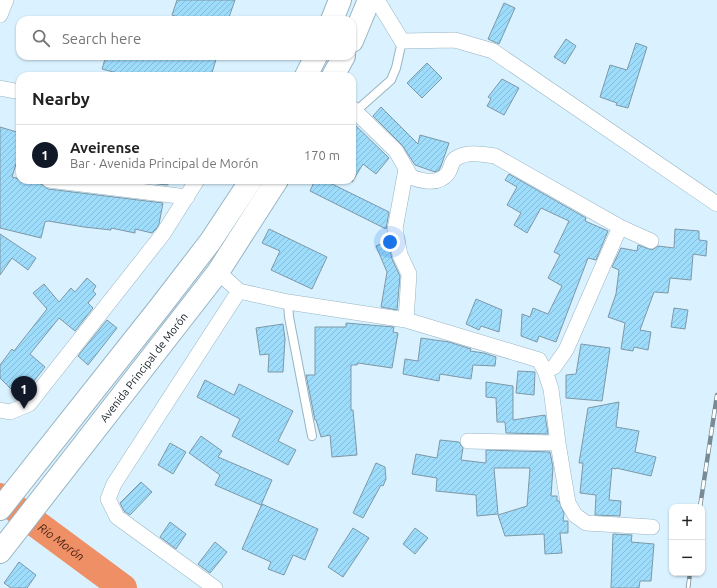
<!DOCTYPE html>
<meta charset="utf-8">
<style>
:root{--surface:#fff;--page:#f6f6f6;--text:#222;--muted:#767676;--line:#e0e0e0;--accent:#111827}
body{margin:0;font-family:Ubuntu,sans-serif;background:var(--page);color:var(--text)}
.controls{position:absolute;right:12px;bottom:12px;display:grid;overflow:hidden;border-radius:8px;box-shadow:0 1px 3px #0004}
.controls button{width:36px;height:36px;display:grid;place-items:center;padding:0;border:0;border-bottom:1px solid var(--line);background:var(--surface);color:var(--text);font:20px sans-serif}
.you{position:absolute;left:390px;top:242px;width:14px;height:14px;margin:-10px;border:3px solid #fff;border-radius:50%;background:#1a73e8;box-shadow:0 0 0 6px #1a73e833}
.badge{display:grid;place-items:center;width:26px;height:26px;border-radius:50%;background:var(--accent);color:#fff;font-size:13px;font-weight:700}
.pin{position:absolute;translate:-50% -33px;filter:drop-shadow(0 1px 2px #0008)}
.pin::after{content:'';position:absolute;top:21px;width:14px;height:12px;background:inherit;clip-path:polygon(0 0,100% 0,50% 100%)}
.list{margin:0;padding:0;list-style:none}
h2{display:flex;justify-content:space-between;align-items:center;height:52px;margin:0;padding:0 16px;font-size:17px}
h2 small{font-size:13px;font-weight:400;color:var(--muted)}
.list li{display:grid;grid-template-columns:26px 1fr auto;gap:12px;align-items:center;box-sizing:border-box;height:60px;padding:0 16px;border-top:1px solid var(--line)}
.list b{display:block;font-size:15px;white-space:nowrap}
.list p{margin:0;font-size:13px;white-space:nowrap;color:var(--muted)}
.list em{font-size:13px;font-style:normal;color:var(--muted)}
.icon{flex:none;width:22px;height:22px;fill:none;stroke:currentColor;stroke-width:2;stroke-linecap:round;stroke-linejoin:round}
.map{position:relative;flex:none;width:717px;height:588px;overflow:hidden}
.search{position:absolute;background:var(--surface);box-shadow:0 1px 3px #0004;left:16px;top:16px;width:340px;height:44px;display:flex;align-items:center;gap:10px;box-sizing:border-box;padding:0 14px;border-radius:12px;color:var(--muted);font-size:15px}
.panel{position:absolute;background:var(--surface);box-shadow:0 1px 3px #0004;left:16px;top:72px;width:340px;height:112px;border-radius:12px}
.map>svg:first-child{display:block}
</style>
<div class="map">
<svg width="717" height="588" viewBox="0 0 717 588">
<defs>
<pattern id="building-hatch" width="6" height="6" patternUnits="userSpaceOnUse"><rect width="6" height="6" fill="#9edcfc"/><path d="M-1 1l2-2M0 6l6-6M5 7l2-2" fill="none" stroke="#87bcd8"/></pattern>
</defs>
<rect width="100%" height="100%" fill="#daf2ff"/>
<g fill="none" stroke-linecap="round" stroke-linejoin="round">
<path stroke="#ee8f66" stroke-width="28" id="s1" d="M0,497L123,588"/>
</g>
<path fill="url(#building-hatch)" stroke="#7d98a7" d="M177,0H235L228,20H186L172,15Z
M504,3L515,8L499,44L488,39Z
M566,39L576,46L565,64L554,57Z
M636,43L647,47L628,108L616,105L617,103L600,97L610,65L627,70Z
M106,56H217L211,76H129L102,69Z
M427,63L442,78L422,98L407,83Z
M502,79L519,88L504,115L487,106L491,99L488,97Z
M381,107L418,144L420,135L449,143L441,166L439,170L435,172L415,165L402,145L373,116Z
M352,122L389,158L376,174L363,164L352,182Z
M0,127L20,133V151L12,177L41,184L48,189L163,203L159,224L156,229L152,233L135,229V233L111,228V230L84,227L48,221L45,222L41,238L0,228Z
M509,174L586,218L585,221L608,231L596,260L588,258L556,342L539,336L537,342L521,336L522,314L530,317L533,308L548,314L562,286L548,278L560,255L554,252L569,221L541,208L527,233L514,225L521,213L507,205L517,187L505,180Z
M123,180H174L167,185Z
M315,180H324L389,212L386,229L310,191Z
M269,229L327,257L312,289L271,270L280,251L262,243Z
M675,229L699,231V240L707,241L706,256L693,254L691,280L670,278L668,293L654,292L640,330L651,332L648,350L634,347L633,351L621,349L625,323L608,317L616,294L619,270L612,267L621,248L637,251L638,245L652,250L658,246L674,248Z
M0,234L36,258L28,270L12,258L0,275Z
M388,241L392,259L400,276L397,310L381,307L387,272L376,246Z
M87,278L96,286L93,291L96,294L88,303L93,308L75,331L59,318L30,354L45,367L30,386L21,379L11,389L0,378V365L12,349L14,351L47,309L33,293L44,284L59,302L71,288L75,292Z
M476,299L502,310L499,332L481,326L479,330L466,324Z
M674,308L688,310L685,329L671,327Z
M107,320L117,328L88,365L78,356Z
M346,323L394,327L393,332L398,333L392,368L358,363L357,365H351V410H353L357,455L332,457L330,435L321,437L316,420H315L306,375H315V327H346Z
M283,324L285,339L283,372H268L269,354L260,355L256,328Z
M421,338L449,342L471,349L470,351L484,353L496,357L495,366L473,365L471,379L440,374L439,381L403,374L405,359L418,361Z
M581,344L610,348L602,401L566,398V375L576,374Z
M518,371L535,372L534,395L516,393Z
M205,380L234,395L239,384L293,411L278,441L296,450L288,465L232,436L240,419L197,397Z
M486,382L513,386V420L545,415L548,434L506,433L505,422H497L496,398L486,397Z
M619,402L616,427L639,431L635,452L656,457L651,476L616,468V469L612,468L609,500L621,501L620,516L595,515L596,495L580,493L583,463H579L588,408Z
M201,436L222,451L218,457L272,480L261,505L215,485L220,475L189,453Z
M440,440L459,442L463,448L461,460L486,463V450L550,452L553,467L551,496H557V501H559L564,513L563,521H568V533H560L562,553L545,554L544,534L505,536L498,515L527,506L530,468H494L498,514L477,516L476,495L436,491L437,478L412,474L416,454L437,458Z
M170,443L186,452L173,474L158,465Z
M376,463L385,467L386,479L383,486L381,485L363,518L353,513Z
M141,482L152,492L130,515L124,511L120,503Z
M262,504L318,529L305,560L293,555L284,575L268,569L271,562L242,549Z
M170,522L186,534L176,549L160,537Z
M353,528L369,538L343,577L328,567Z
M415,528L428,538L415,554L403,544Z
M613,534L632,535L631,542L654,544L651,581H640L639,588H611Z
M215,542L227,552L210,573L198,564Z
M19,562L36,575L27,588H11L4,583Z"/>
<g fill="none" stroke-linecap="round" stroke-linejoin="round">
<g stroke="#97b4c3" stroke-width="10">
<path id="service" d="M356,111L391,80L396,68L402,41
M288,302L289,317L312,436"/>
</g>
<g stroke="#97b4c3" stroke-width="16">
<path id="minor" d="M377,0L402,41L455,40L493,51L717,204
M0,15L6,0
M0,88L20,92
M352,108L396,151L411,177C424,182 439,185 448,173C451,169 451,162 455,159C467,151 481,154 495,156L620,227L651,241
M406,169L395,229L400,255L409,274L406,320
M49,180L187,197
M218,272L239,291L288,302L406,320L539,360L545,371L551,389L558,443L568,503L575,515L586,523L652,527
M545,371L554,367L566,350L620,227
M0,410L10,412L29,404L163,234L197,180
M468,441L558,443
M215,588L117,517L108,499L114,484L239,291"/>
</g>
<g stroke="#97b4c3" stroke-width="24">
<g id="primary">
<path d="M332,20L340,0"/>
<path d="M352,41L369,0"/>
<path d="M306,76L316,56"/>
<path d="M333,76L344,56"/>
<path d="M0,509L160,307L210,242L251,180"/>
<path id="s2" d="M0,552L218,272L277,180"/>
</g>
</g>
<use href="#service" stroke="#fff" stroke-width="8"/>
<use href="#minor" stroke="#fff" stroke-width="15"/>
<use href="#primary" stroke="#fff" stroke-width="22"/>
<g stroke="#788a93" stroke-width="4.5">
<path id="rail" d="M700,507L717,395
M688,588L690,573"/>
</g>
<use href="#rail" stroke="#fff" stroke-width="3" stroke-dasharray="9" stroke-linecap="butt"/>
</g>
<g text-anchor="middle" stroke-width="3.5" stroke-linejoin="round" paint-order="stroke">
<g font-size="11" fill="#162127" stroke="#fff">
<text dy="4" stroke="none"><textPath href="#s2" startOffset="234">Avenida Principal de Morón</textPath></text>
</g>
<g font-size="12" font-style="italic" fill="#4a2413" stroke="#fff">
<text dy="4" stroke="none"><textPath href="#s1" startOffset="76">Río Morón</textPath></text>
</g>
</g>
</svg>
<div class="controls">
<button>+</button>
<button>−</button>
</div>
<div class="you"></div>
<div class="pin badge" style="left:24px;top:409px">1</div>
<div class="search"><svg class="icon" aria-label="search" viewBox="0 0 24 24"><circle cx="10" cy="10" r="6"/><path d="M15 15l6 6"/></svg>Search here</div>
<section class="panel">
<h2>Nearby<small></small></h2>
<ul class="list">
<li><span class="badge">1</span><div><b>Aveirense</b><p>Bar · Avenida Principal de Morón</p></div><em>170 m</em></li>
</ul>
</section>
</div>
